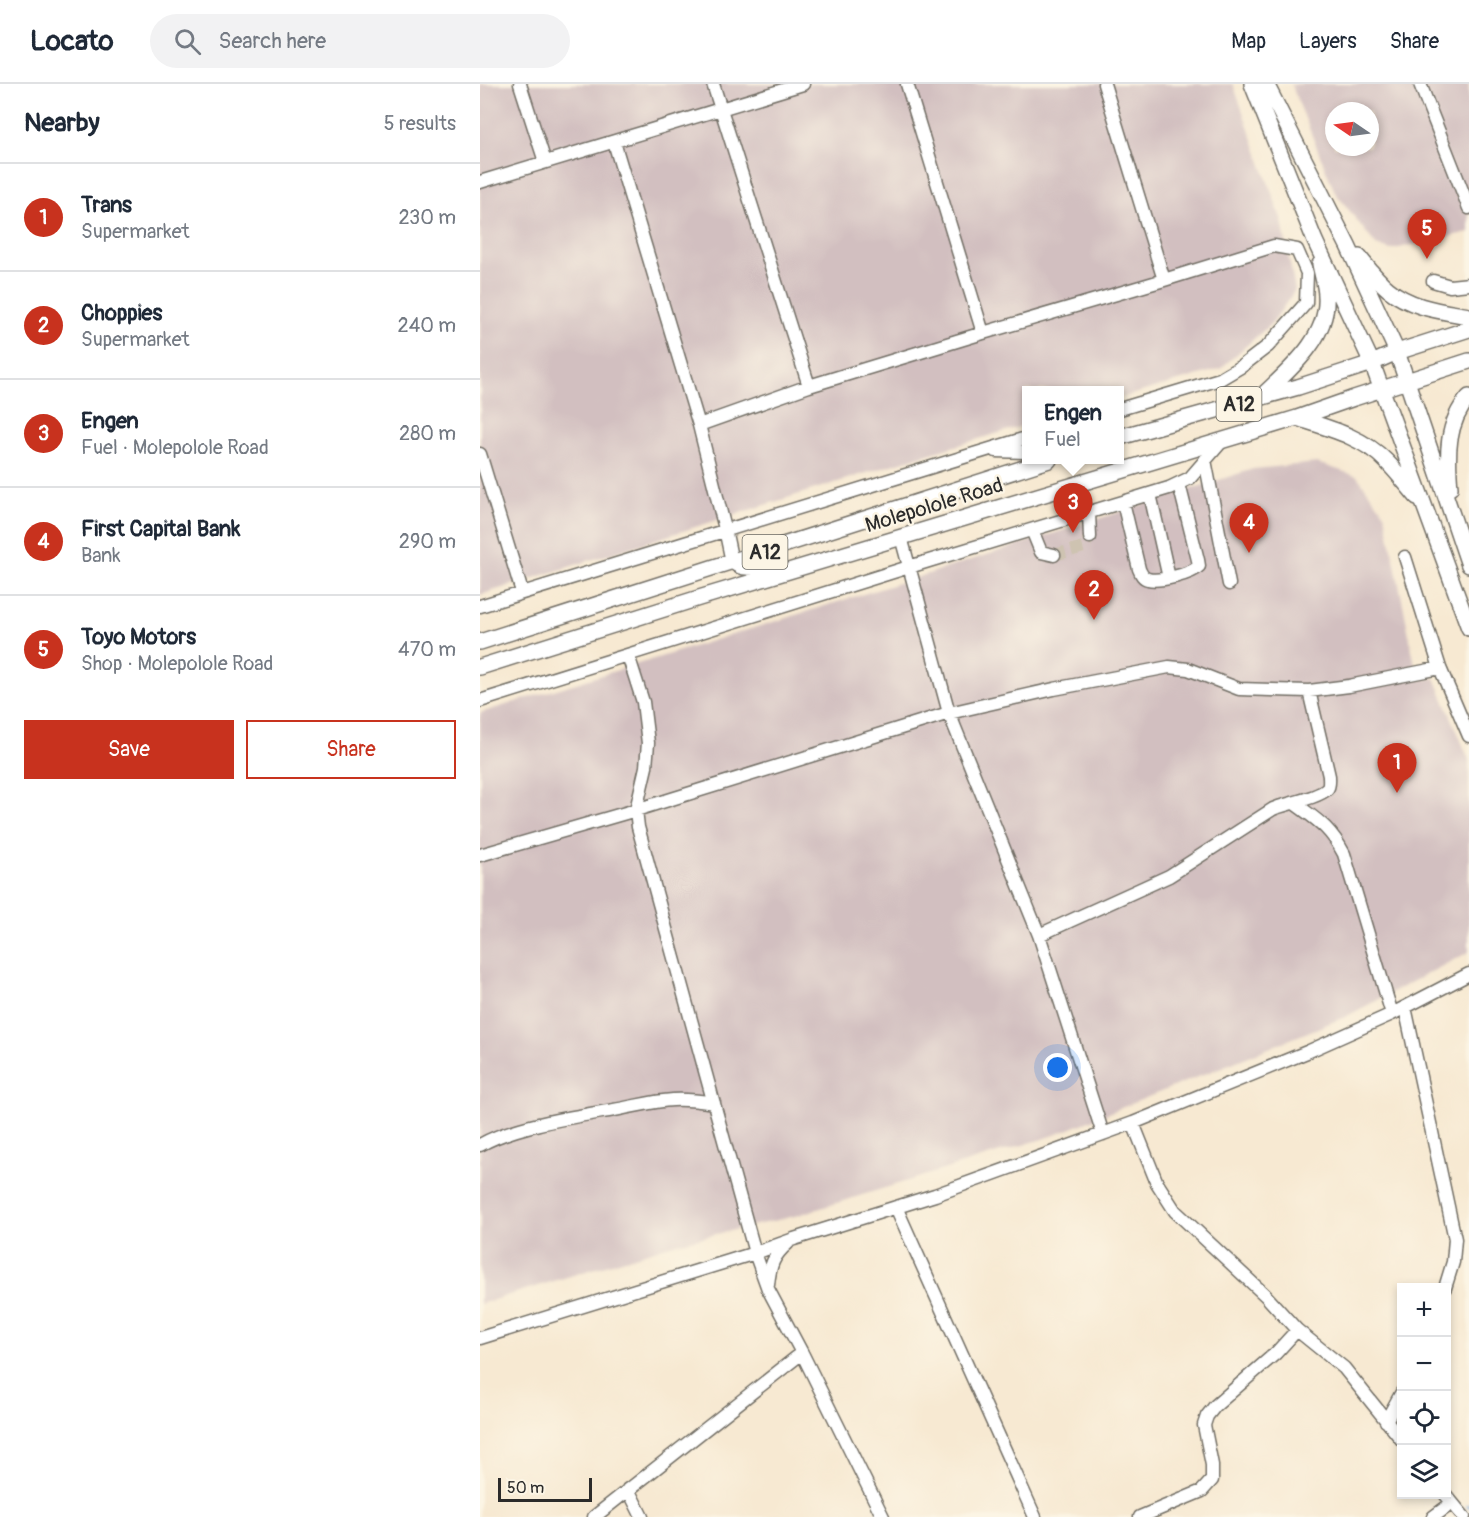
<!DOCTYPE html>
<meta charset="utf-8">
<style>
:root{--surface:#fff;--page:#f2f2f3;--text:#1f2937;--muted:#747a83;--line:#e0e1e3;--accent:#c8321e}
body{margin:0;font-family:Pangolin,sans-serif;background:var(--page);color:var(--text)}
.controls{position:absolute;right:18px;bottom:18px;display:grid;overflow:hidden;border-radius:0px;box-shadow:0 3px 9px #0003}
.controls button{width:54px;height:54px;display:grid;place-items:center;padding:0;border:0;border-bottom:2px solid var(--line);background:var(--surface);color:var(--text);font:30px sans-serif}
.compass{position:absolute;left:845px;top:18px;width:54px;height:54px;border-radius:50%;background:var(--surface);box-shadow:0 3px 9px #0003;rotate:283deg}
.scale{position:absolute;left:18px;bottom:15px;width:94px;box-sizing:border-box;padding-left:6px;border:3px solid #2b2b2b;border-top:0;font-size:16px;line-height:21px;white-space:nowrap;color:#2b2b2b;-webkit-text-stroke:4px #fcf5e5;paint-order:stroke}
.you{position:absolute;left:578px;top:984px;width:21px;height:21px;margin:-15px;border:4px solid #fff;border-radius:50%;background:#1a73e8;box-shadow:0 0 0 9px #1a73e833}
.badge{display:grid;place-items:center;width:39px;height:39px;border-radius:50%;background:var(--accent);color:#fff;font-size:20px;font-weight:700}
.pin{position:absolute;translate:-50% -50px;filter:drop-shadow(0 2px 3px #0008)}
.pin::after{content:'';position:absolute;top:32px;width:21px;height:18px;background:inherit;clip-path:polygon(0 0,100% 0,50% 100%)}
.popup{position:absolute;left:542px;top:302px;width:102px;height:78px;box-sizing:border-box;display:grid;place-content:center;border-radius:0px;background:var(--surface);filter:drop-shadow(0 2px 4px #0005);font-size:20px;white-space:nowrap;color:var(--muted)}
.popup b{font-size:22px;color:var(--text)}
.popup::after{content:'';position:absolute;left:50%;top:100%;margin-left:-12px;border:12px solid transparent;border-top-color:var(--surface)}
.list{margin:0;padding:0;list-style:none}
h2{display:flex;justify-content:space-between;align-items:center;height:78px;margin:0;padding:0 24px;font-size:26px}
h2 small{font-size:20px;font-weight:400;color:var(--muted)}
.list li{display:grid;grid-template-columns:39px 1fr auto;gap:18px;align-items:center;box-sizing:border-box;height:108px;padding:0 24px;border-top:2px solid var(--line)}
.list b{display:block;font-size:22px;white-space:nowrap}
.list p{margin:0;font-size:20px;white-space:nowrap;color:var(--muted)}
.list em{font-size:20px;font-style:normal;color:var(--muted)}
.actions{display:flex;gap:12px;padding:18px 24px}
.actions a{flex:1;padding:14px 0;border:2px solid var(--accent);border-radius:0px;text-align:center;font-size:21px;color:var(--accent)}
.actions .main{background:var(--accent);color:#fff}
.icon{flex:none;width:33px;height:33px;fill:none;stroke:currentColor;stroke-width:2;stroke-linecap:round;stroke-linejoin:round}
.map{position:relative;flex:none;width:989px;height:1433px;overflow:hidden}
header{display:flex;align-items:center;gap:36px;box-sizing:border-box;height:84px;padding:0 30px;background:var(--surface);border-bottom:2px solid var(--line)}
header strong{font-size:28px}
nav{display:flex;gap:33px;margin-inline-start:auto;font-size:21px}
.search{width:420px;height:54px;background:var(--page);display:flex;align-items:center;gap:15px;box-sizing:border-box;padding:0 21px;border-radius:33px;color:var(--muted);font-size:22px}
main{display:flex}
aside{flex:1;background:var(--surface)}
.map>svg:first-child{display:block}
</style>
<header>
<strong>Locato</strong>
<div class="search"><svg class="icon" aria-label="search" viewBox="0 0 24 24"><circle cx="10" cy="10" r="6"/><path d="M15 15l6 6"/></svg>Search here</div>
<nav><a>Map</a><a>Layers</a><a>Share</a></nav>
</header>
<main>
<aside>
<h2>Nearby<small>5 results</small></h2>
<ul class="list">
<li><span class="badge">1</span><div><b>Trans</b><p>Supermarket</p></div><em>230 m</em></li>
<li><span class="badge">2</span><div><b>Choppies</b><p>Supermarket</p></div><em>240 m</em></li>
<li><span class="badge">3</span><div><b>Engen</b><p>Fuel · Molepolole Road</p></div><em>280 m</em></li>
<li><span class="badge">4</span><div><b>First Capital Bank</b><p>Bank</p></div><em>290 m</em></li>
<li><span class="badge">5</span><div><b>Toyo Motors</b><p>Shop · Molepolole Road</p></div><em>470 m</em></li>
</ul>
<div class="actions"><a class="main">Save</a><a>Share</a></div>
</aside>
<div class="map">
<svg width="989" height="1433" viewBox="0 0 989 1433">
<rect width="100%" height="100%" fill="#fcf5e5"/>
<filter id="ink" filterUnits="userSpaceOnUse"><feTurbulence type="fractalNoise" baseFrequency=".0167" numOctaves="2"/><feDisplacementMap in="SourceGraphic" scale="12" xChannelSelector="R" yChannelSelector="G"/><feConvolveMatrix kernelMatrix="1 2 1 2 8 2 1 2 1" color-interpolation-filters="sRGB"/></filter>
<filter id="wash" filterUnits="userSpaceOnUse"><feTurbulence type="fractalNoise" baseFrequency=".008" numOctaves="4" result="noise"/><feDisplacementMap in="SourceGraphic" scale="24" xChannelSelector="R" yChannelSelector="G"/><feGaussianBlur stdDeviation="1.35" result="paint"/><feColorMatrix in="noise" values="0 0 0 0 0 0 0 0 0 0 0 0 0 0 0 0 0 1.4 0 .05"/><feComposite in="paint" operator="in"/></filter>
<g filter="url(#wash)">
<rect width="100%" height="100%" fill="#f7e9d2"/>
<path fill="#d2bfc0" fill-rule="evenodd" d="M0,0H753L802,137L815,206L793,238L740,285L640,314V306H546V341L418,379L0,511Z
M811,0H989V148L910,166L896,161L855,108ZM854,27H890V63H854Z
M837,379L877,392L905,430L938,596L955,594L989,676V868L865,933L572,1052L315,1132L197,1159L0,1220V629L448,490L773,385Z"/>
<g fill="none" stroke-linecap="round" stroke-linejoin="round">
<path stroke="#71a6de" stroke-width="4" d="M988,1422H989"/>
</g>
</g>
<g filter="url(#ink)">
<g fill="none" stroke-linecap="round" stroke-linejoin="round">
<path stroke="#cec3b1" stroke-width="12" stroke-dasharray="12 6" stroke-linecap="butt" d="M574,471L604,463L610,453"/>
<g stroke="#726e65" stroke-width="15">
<path id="minor" d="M40,0L65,78
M233,0L329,302
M427,0L503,249
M624,0L684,196
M940,0L989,124
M134,58L219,341L245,445L252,478C262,489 275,483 288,484L294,492
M0,98L323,0
M953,197L970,202L989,200
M219,341L329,302L503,249L684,196L794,162L817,166L827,189L826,219L788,262L762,282L740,295L640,325
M516,367L546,368
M0,370L42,508
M725,376L749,500
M670,410L689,494
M643,418L659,485C661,490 663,494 668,495C679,498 712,490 719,482L718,476L699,400
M609,429L610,453
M552,446L561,468L574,471
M421,453L469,629L559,851L623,1050
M925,473L960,584L989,652
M0,522L546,354
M148,571L163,618L168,659L166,683L156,726L158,743L275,1169L288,1205L322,1269L403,1433
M0,617L429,483L689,404L710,394L742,357
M814,719C837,736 850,743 864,770L912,930
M0,771L156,726L469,629L574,605L689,583L708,585L759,605L829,607L869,602L960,584
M559,851L689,792L793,725C805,720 838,714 847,705C850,702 849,696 849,692L829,607
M925,923L975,1155L973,1178L965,1204
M653,1039L677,1099L695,1127L785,1211L817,1246L864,1284L922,1356
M0,1061C35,1041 93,1033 134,1026C153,1023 173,1017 193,1016C207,1015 221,1017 234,1019
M416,1123L555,1433
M288,1201C290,1181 293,1172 308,1159
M0,1254L275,1169L314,1155L455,1111L653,1039L827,968L912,930L989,890
M906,1337L922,1308
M148,1405L162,1433
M965,1410L984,1433
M114,1433L322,1269
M660,1433L722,1407L732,1396V1381L724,1341L727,1332L735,1322L796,1269L817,1246
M953,1433L972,1419"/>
</g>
<g stroke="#726e65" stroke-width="18">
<path id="major" d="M772,0L835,157L892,279L989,544
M786,0L868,162L917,268L989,481
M879,173C888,184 897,196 908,205C931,224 961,227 989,232
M782,312C809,286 849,254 846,212C846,202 842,191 840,180
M817,334C848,344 883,353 906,377C917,388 927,401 937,413
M640,353L818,303L892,279L917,268L989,245
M970,404C967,371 966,339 989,313
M0,558L569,376
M0,583L219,514L817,334L874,314L989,277"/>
</g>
<use href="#minor" stroke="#fff" stroke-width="12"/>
<use href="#major" stroke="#fff" stroke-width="15"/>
</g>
</g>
<g text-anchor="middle" stroke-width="5" stroke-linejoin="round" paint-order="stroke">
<g fill="#fcf5e5" stroke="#6a6863" stroke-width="1.5">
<rect x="736.5" y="303" width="45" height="34" rx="4.5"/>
<rect x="262.5" y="451" width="45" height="34" rx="4.5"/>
</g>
<g font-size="20" font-weight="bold" fill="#2b2b2b">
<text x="759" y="327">A12</text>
<text x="285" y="475">A12</text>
</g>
<g font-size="21" fill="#2b2b2b" stroke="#fcf5e5">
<text transform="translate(454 421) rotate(-17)" y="7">Molepolole Road</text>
</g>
</g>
</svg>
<div class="controls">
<button>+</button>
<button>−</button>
<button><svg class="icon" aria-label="locate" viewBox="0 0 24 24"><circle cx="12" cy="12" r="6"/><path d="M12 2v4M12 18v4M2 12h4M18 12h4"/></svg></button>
<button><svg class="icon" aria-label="layers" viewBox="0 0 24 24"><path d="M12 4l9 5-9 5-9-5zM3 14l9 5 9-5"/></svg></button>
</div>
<svg class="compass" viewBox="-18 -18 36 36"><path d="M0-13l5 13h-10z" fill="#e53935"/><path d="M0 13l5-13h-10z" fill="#747a83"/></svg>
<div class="scale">50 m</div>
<div class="you"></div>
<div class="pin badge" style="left:917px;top:709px">1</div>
<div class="pin badge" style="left:614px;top:536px">2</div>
<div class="pin badge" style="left:593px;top:449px">3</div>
<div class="popup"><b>Engen</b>Fuel</div>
<div class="pin badge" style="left:769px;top:469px">4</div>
<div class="pin badge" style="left:947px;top:175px">5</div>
</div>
</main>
